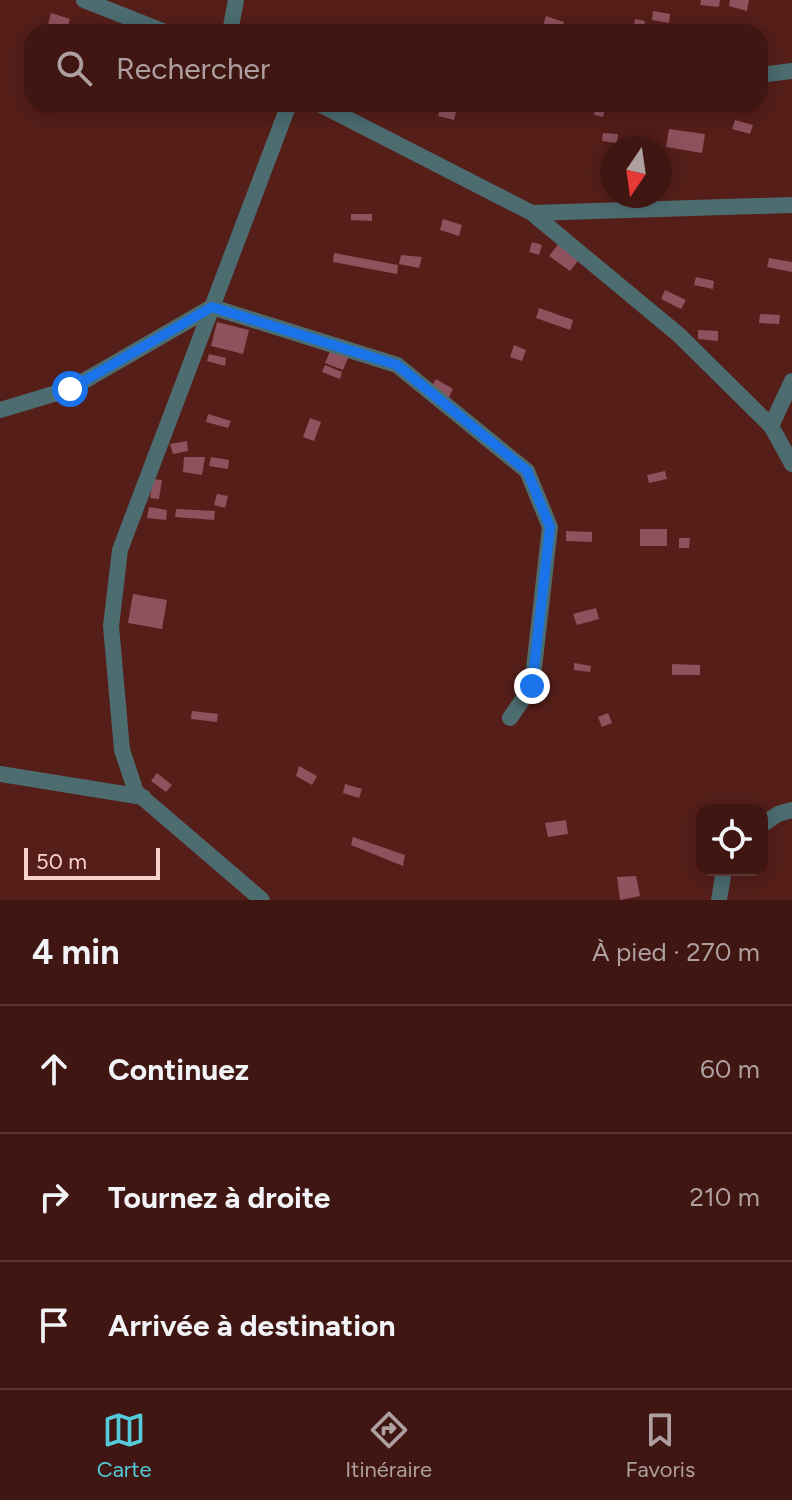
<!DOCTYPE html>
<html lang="fr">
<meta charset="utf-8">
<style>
:root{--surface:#401613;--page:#471f1c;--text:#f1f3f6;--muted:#ae9fa0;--line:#593533;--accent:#53cbdb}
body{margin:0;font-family:Figtree,sans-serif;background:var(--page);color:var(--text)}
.controls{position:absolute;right:24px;bottom:24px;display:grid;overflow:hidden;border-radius:16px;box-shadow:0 4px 20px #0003}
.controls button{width:72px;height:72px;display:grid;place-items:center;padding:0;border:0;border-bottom:2px solid var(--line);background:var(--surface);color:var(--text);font:40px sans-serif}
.compass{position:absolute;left:600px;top:136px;width:72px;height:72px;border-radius:50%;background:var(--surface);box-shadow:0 4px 20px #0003;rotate:193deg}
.scale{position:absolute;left:24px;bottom:20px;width:136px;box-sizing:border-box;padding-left:8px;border:4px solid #f8d3ce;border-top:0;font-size:22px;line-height:28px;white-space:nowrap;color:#f8d3ce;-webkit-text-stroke:6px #551e19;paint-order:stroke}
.stop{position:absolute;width:24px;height:24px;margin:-18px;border:6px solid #1a73e8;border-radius:50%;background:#fff}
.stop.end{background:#1a73e8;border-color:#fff;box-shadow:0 2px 8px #0008}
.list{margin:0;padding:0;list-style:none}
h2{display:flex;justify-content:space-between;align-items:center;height:104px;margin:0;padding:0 32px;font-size:34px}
h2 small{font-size:26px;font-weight:400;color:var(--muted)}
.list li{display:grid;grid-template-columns:52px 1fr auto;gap:24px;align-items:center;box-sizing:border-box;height:128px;padding:0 32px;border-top:2px solid var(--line)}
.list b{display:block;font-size:30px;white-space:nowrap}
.list em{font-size:26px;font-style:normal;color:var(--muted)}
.icon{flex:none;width:44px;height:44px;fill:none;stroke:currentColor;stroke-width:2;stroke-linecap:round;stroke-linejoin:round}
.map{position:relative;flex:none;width:792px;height:900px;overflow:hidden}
.search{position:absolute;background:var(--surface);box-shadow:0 4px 20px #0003;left:24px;right:24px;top:24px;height:88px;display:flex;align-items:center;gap:20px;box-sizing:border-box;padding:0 28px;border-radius:24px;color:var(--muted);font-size:30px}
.sheet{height:488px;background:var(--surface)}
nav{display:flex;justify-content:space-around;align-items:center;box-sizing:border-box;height:112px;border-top:2px solid var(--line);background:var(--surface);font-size:22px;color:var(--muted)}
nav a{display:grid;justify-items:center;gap:4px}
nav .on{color:var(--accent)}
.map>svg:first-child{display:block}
</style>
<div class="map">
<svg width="792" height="900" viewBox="0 0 792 900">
<rect width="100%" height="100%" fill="#551e19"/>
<path fill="#8f515d" d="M701,0H720L719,7L700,5Z
M730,0H749L747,11L729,6Z
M653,11L670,14L669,23L652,20Z
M51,13L70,19L66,32H46Z
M546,16L564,22L561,32L543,26Z
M635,19L645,21L643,32L633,31Z
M596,104H606L603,117L594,115Z
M440,109L456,112L454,120L438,116Z
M735,120L753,125L750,134L732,129Z
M669,129L705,134L702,153L666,147Z
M603,133L618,134L617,143L602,141Z
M351,214H372V221L351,220Z
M443,219L462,225L459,236L440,230Z
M532,242L542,245L539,255L529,252Z
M560,242L581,257L570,271L549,256Z
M334,253L398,265L397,274L333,262Z
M401,255L422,257L419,268L399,264Z
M769,258L792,262V272L767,267Z
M696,277L714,281L713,289L694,285Z
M665,290L686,300L681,309L661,299Z
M539,308L573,320L570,330L536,318Z
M760,314L780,315L779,324L759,323Z
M217,322L249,330L243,354L211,346Z
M698,330L718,331V341L698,339Z
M514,345L526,350L522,361L510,357Z
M330,351L348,358L343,370L325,363Z
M209,354L226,358L225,366L207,361Z
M325,365L342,372L340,379L322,372Z
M436,379L453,389L448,399L430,389Z
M208,414L231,421L228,428L206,422Z
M310,418L321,422L314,441L303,437Z
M187,441L188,451L173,454L170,444Z
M184,457H205L202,475L183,472Z
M211,457L229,460L228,469L209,466Z
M665,471L667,479L649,483L647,475Z
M153,479L162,480L159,499L150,498Z
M217,494L228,496L225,508L214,505Z
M149,507L167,510L166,520L147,518Z
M176,509L215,511L214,520L175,517Z
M640,529H667V546H640Z
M566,531L592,532V542L566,541Z
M679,538H690L689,548H679Z
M133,594L167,600L162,629L128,623Z
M596,608L599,619L577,625L573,614Z
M574,663L591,666L590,672L574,670Z
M672,664L700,665V675H672Z
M192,711L218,714L217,722L191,719Z
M608,713L612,723L602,727L598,717Z
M299,766L317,776L312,785L296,776Z
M157,773L172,785L166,792L151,781Z
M345,784L362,789L359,798L343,793Z
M566,820L568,834L548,837L545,823Z
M353,837L405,855L403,866L351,845Z
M636,876L640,896L620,900L617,877Z"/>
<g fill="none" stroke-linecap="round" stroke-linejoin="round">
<path stroke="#4c6c70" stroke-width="16" d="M84,0L165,32
M230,32L236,0
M760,75L792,71
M319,104L532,213L679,335L771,426L792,464
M532,213L792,205
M0,410L70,389L212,307L397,365L527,471L550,527L532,686L510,718
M771,426L792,381
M0,774L143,797
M762,825L778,814L792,810
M262,900L136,792L122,750L111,626L120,550L289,104
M719,900L724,870"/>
</g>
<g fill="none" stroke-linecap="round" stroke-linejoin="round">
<path stroke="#1a73e8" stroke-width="10" d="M70,389L212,307L397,365L527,471L550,527L532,686"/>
</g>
</svg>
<div class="controls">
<button><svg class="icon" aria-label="locate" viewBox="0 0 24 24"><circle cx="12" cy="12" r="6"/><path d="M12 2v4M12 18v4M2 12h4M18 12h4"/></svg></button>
</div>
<svg class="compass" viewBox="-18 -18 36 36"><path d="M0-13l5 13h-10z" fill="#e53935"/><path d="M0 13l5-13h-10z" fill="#ae9fa0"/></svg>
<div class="scale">50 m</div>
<div class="stop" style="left:70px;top:389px"></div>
<div class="stop end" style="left:532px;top:686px"></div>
<div class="search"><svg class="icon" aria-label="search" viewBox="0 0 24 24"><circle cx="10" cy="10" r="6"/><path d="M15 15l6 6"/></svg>Rechercher</div>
</div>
<section class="sheet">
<h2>4 min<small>À pied · 270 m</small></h2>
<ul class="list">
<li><svg class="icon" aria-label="ahead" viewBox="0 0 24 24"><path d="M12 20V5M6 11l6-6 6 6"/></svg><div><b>Continuez</b></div><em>60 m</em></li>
<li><svg class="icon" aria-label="right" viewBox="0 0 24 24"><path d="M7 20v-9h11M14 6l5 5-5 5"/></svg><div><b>Tournez à droite</b></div><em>210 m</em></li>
<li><svg class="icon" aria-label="arrive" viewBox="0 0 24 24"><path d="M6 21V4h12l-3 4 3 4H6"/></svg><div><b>Arrivée à destination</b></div></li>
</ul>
</section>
<nav>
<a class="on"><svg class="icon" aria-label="map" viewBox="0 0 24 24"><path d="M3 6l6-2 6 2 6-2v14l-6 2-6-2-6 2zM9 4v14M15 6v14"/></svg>Carte</a>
<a><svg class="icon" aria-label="directions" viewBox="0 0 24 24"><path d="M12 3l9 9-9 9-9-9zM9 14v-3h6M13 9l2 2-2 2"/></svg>Itinéraire</a>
<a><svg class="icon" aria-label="saved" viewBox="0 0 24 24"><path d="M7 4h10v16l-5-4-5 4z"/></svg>Favoris</a>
</nav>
